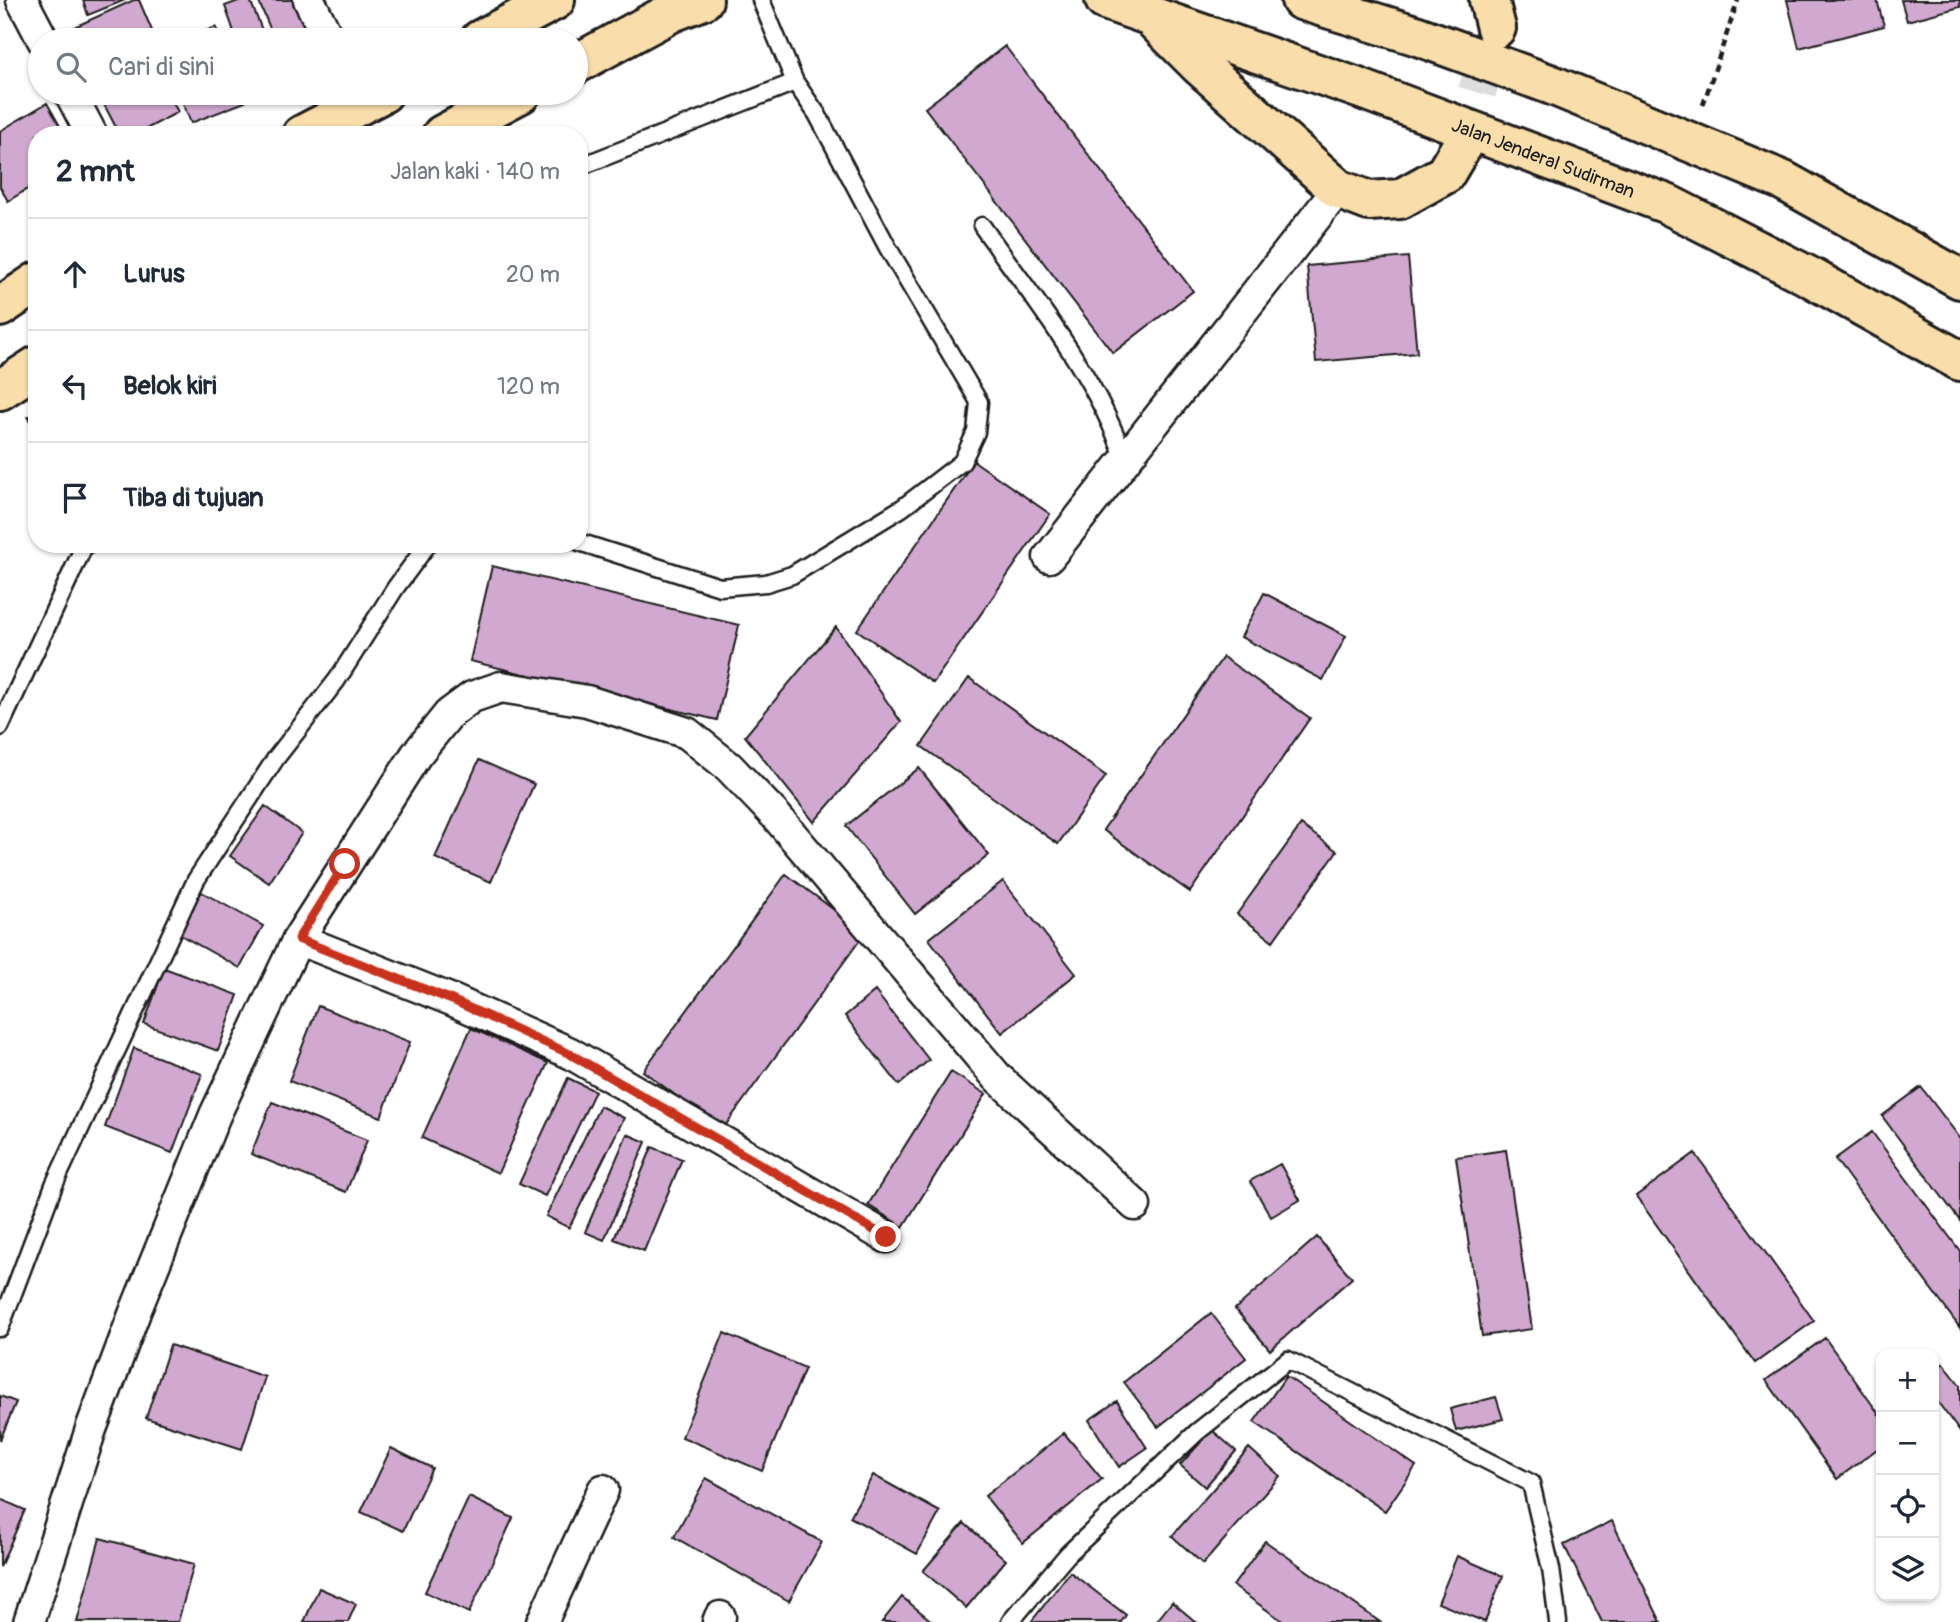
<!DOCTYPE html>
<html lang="id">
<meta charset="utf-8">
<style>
:root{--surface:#fff;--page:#f2f2f3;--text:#1f2937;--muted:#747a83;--line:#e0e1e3}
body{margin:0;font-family:Pangolin,sans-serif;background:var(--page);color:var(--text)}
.controls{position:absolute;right:21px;bottom:21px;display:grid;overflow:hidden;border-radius:14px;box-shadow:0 2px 5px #0004}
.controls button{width:63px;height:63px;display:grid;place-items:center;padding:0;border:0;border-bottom:2px solid var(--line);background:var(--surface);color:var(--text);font:35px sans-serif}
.stop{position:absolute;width:21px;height:21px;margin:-16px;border:5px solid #c8321e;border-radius:50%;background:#fff}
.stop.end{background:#c8321e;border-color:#fff;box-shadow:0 2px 7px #0008}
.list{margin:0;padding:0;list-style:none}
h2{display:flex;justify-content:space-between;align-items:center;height:91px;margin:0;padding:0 28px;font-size:30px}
h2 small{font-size:23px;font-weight:400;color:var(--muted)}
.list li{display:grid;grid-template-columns:46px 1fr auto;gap:21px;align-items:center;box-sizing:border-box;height:112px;padding:0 28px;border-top:2px solid var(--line)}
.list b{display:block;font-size:26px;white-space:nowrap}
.list em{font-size:23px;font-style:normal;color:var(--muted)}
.icon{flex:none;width:38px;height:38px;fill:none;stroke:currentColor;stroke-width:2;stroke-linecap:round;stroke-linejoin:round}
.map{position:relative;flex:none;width:1960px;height:1622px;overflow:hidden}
.search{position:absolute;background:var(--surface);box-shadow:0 2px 5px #0004;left:28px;top:28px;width:560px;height:77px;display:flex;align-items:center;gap:18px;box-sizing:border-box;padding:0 24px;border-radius:38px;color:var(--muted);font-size:26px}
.panel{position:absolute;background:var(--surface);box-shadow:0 2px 5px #0004;left:28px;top:126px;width:560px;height:427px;border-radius:28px}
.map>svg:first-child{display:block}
</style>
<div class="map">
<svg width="1960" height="1622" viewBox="0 0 1960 1622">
<rect width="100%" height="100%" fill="#fff"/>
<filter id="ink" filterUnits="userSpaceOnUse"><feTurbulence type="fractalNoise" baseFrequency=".0143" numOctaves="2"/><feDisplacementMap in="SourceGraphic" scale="14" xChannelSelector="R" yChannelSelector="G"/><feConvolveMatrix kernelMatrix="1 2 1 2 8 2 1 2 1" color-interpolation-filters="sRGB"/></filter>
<g filter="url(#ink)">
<path fill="#d1a9d0" stroke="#1c1c1c" stroke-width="2" d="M83,0H125L88,15Z
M134,0H139L153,33L137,40H64L61,33Z
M241,0H250L266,40H237L225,6Z
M258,0H300L317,40H275Z
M1787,0H1877L1884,26L1799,48Z
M1901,0H1960V7L1907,21Z
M216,27L222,40H181Z
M1005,46L1193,291L1113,353L925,108Z
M98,93H168L178,112L135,135H120Z
M179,93H242L245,102L191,123Z
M47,103L65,135H37V183L8,201L0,187V131Z
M1408,257L1417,353L1316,362L1307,266Z
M974,461L1050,514L933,683L857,630Z
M492,566L739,625L717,720L470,661Z
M1264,593L1346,636L1323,680L1241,637Z
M836,627L901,722L814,822L745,736Z
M1223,657L1310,718L1190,892L1103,830Z
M969,678L1106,776L1058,844L921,746Z
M479,760L534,784L491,882L435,858Z
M919,768L989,855L915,914L846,826Z
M265,806L302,833L269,883L230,856Z
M1301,825L1337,851L1273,941L1237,914Z
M786,874L865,933L722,1130L643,1071Z
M1003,881L1076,974L1002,1033L929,939Z
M200,891L263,926L240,968L177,933Z
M164,968L238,995L218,1051L144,1024Z
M875,991L929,1060L899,1085L845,1016Z
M318,1006L410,1042L381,1117L289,1081Z
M471,1028L548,1063L498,1173L422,1138Z
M134,1048L202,1074L172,1153L105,1127Z
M951,1072L986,1094L903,1227L868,1205Z
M568,1078L595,1091L545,1196L519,1184Z
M1921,1087L1960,1138V1221L1882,1116Z
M272,1102L367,1140L346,1192L251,1154Z
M600,1106L624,1118L569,1228L546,1216Z
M1872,1132L1960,1251V1328L1835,1159Z
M627,1134L646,1142L604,1240L585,1232Z
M652,1147L682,1159L644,1251L614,1239Z
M1506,1150L1532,1329L1482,1336L1456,1157Z
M1695,1153L1814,1321L1755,1363L1636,1196Z
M1280,1164L1300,1200L1271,1217L1250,1181Z
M1317,1237L1352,1278L1270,1350L1235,1309Z
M1211,1313L1246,1358L1158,1427L1124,1382Z
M724,1333L805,1368L762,1471L682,1437Z
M1825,1338L1881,1417V1446L1837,1479L1766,1380Z
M170,1345L265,1377L242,1449L146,1418Z
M1943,1363L1960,1385V1432L1934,1397V1370Z
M1286,1376L1416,1466L1385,1511L1254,1422Z
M0,1396L16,1402L0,1440Z
M1496,1397L1503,1419L1456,1431L1450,1409Z
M1117,1401L1147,1448L1119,1467L1089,1420Z
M1212,1430L1236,1451L1205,1487L1180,1465Z
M1064,1433L1102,1479L1023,1543L985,1496Z
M391,1448L432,1468L403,1531L361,1512Z
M1249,1448L1280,1476L1203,1564L1172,1536Z
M873,1475L940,1512L917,1554L850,1517Z
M706,1478L822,1542L789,1601L674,1537Z
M469,1497L513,1518L469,1613L425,1592Z
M0,1499L25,1510L0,1567Z
M1612,1521L1661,1622H1602L1564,1545Z
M964,1523L1006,1560L966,1608L923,1571Z
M100,1538L194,1564L178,1622H77Z
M1265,1541L1380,1622H1284L1233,1586Z
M1457,1556L1503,1576L1485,1622L1438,1603Z
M1070,1572L1126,1615L1121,1622H1031Z
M319,1588L356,1604L348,1622H304Z
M902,1597L933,1622H882Z
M1172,1602L1196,1622H1156Z"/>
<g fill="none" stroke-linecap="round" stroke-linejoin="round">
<path stroke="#ddd" stroke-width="38" stroke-dasharray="38 19" stroke-linecap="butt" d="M1461,147L1495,30"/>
<g stroke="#1c1c1c" stroke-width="21">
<path id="service" d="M579,167L795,82
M982,226C1035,301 1095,373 1125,460
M579,542L720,587L766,583L792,575L902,508L962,462L976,432L979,402L888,248L817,114L795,82L761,0
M0,727L85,544
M0,1328L54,1185L196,880L276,758L337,680L396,587L428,544
M1010,1622L1068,1554L1197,1432L1288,1360L1531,1483L1551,1569L1558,1622"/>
</g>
<g stroke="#1c1c1c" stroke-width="35">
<path id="minor" d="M22,0L43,40
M309,0L329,40
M70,93L92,135
M1049,557L1338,189
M298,939L452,1000L570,1053L886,1237
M29,1622L91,1429L135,1312L215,1115L298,939L416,755L449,714L472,697L501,687L587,701L687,733L729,767L776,816L998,1078L1135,1205
M542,1622L603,1490
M718,1622L720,1617"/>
</g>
<g stroke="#1c1c1c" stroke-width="44">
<g id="trunk">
<path id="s1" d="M1105,0L1361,89L1667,204L1812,278L1960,361"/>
<path d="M1301,0L1415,35L1552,85L1784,181L1960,279"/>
<path d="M1489,0L1496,28"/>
<path d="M1154,20L1199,65L1338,189L1369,201L1400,199L1445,174L1461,147"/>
<path d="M480,40L555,0"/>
<path d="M576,64L672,12L703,0"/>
<path d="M302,135L383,93"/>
<path d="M442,135L521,93"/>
<path d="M0,307L37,282"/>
<path d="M0,390L37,366"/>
</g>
</g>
<path stroke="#1c1c1c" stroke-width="4.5" stroke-dasharray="7 5" stroke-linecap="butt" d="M1703,105L1738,0
M28,416L37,429"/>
<use href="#service" stroke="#fff" stroke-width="16"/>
<use href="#minor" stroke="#fff" stroke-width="30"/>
<use href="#trunk" stroke="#f9deab" stroke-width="38"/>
</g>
</g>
<g fill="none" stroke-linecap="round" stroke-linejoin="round" filter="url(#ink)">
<path stroke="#c8321e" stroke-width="9" d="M345,864L298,939L452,1000L570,1054L886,1237"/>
</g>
<g text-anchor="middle" stroke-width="6" stroke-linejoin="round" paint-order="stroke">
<g font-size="19" fill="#1c1c1c" stroke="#fff">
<text dy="7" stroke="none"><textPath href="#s1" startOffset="466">Jalan Jenderal Sudirman</textPath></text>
</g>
</g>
</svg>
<div class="controls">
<button>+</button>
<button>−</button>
<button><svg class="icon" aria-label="locate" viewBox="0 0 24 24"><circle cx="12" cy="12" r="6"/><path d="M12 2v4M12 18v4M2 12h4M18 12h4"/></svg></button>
<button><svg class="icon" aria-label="layers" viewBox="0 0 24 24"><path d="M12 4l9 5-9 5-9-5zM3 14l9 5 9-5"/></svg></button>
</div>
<div class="stop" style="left:345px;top:864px"></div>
<div class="stop end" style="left:886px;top:1237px"></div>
<div class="search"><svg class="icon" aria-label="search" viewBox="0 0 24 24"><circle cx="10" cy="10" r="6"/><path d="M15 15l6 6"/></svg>Cari di sini</div>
<section class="panel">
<h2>2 mnt<small>Jalan kaki · 140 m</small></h2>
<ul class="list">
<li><svg class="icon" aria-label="ahead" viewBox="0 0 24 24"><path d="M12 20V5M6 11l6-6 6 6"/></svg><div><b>Lurus</b></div><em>20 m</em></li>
<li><svg class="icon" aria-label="left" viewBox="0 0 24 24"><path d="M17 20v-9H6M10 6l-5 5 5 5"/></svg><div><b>Belok kiri</b></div><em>120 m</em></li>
<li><svg class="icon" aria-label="arrive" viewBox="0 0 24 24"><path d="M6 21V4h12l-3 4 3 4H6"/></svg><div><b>Tiba di tujuan</b></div></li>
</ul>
</section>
</div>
